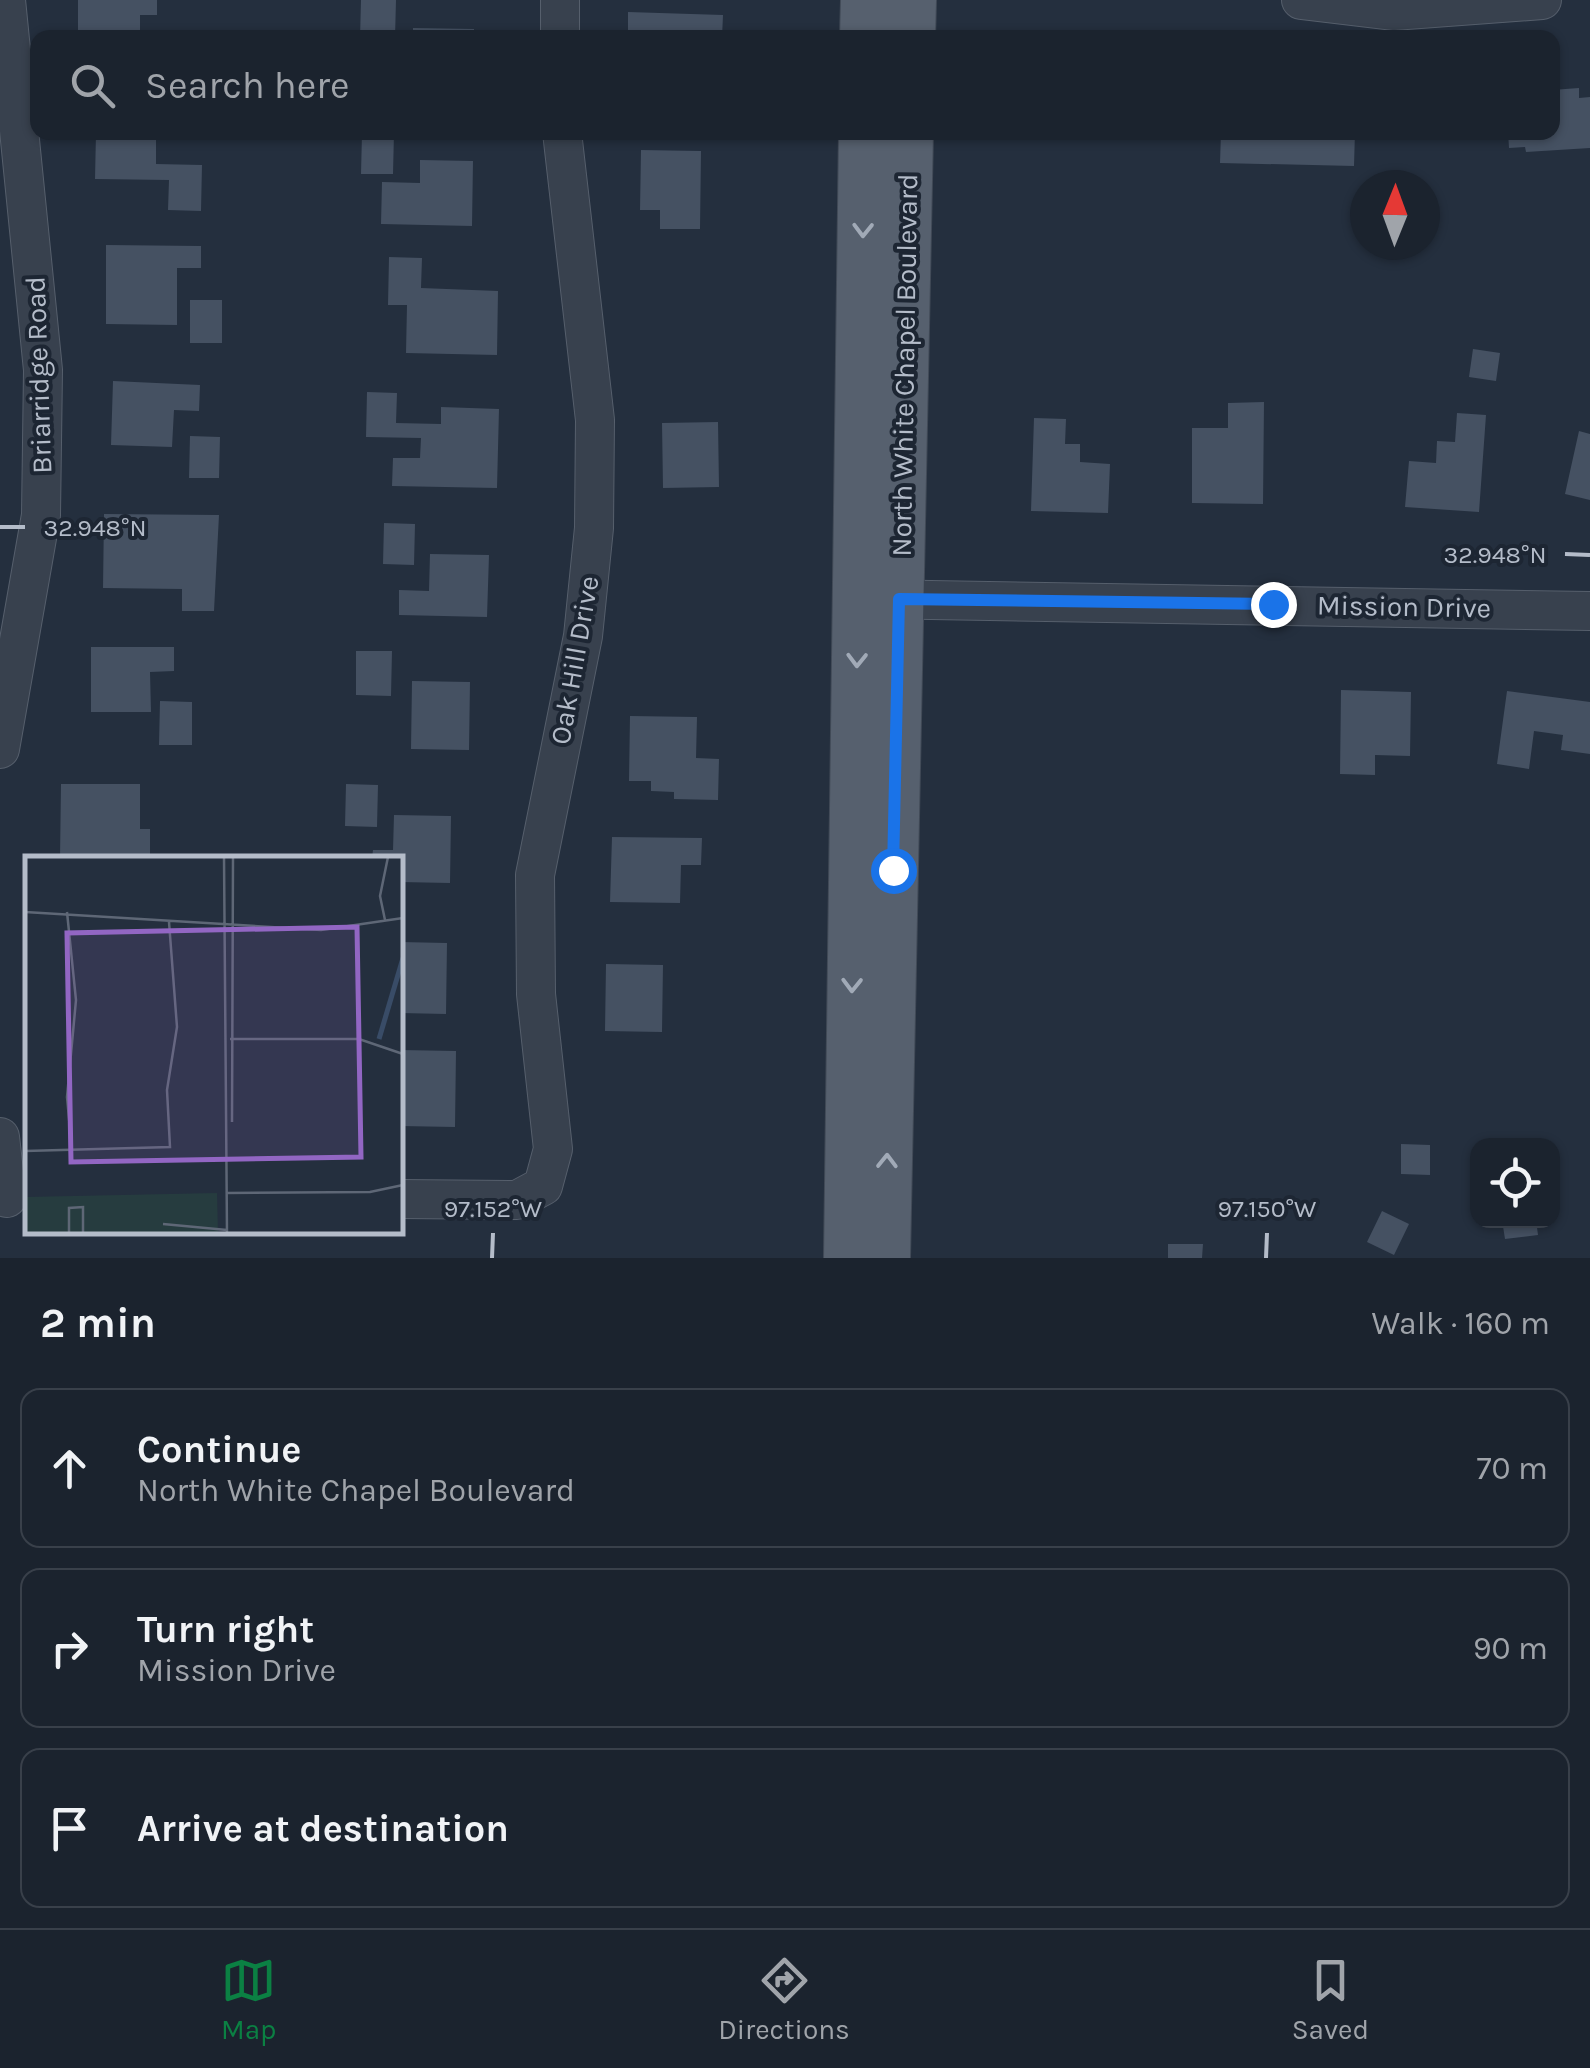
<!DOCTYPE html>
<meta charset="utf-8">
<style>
:root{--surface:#1b232e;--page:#282f3a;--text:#f1f3f6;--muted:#a0a4aa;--line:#39404a;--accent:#0b8043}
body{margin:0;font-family:Karla,sans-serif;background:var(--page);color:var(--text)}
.controls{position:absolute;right:30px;bottom:30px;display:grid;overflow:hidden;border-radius:20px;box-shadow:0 2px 8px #0004}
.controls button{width:90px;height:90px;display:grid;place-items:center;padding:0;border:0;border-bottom:2px solid var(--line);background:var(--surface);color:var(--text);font:50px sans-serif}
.compass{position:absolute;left:1350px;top:170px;width:90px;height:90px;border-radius:50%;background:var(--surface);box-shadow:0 2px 8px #0004;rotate:1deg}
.stop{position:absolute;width:30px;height:30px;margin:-22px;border:8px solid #1a73e8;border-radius:50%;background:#fff}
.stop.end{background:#1a73e8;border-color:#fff;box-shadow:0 2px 10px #0008}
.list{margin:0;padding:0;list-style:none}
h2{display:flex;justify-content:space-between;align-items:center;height:130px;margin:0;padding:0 40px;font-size:42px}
h2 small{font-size:32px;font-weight:400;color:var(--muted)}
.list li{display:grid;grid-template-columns:65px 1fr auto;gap:30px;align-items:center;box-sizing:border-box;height:160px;margin:0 20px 20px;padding:0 20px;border:2px solid var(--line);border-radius:20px}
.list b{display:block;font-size:38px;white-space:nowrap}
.list p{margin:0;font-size:32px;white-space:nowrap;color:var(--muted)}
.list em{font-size:32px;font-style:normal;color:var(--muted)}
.icon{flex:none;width:55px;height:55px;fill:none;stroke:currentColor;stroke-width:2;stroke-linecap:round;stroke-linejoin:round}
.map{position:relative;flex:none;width:1590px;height:1258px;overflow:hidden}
.search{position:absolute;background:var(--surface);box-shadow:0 2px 8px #0004;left:30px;right:30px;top:30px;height:110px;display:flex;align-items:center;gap:25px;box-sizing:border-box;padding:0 35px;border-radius:20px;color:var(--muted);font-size:38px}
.sheet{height:670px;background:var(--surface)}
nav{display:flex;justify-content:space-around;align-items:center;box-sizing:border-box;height:140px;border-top:2px solid var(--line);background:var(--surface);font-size:28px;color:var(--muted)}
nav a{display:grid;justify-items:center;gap:5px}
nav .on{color:var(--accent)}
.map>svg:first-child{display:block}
</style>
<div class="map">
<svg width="1590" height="1258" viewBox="0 0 1590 1258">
<rect width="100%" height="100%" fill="#242f3e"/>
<path fill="#455162" d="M78,0H157V15H140V31H157L156,38H78Z
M361,0H396L395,38H360Z
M628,12L723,15L722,38H628Z
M413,28L474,29V38H413Z
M1579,88V98L1590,97V148L1526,152L1525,147L1509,148L1508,132H1552V90Z
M96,132H156V164L202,165L201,211L168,210L169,180L95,179Z
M1221,132H1355L1354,166L1220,163Z
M362,133H394L393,174H361Z
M641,150L701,151L700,229H660V210H640Z
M420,160L473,161L472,226L381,224L382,182L420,183Z
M106,245L201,246V268H177V325L106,324Z
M389,257L422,258L421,288L498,291L497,355L406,353L407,305H388Z
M190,300H222V343H190Z
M1473,349L1500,353L1496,381L1469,377Z
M113,381L200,385L199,411L174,410L172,447L111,445Z
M367,392L397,393L396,423L441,424V407L499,409L497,488L392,486L393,458H420L421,438L366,437Z
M1264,402L1263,504L1192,503V428H1228V403Z
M1457,413L1486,415L1479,512L1405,507L1409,461L1436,463L1437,441L1455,442Z
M1034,418L1066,419L1065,444H1080V462L1110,464L1108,513L1031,511Z
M718,422L719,487L663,488L662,423Z
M1579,431L1590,434V500L1565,494Z
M190,436L220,437L219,478H189Z
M104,514L219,515L214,611H182V589L103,588Z
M384,523L415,524L414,565L383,564Z
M430,554L489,555L487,617L399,615V590L429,591Z
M91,647H174V671L150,672L151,712H91Z
M356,651H392L391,696L356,695Z
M412,681L470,682L469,750L411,749Z
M1341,690L1411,692L1410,756L1375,755V775L1340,774Z
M1507,691L1590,702V754L1561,750L1563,735L1534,731L1529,769L1497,764Z
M160,701L192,702V745H159Z
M630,716L697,717L696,758L719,759L718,800L674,799V792L651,791V781H629Z
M61,784H140V829H150V858H60Z
M346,784L378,785L377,827L345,826Z
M394,815L451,816L450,883L400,882V858H372L373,850H393Z
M612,837L702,838L701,865H681L680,903L610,902Z
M400,942L447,943L446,1014L400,1013Z
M606,964L663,965L662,1032L605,1031Z
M400,1050L456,1051L455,1127L400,1126Z
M1401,1144L1430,1145V1175L1401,1174Z
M1382,1211L1409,1224L1394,1255L1367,1242Z
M1502,1220H1536L1538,1235L1505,1239Z
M1168,1244H1203L1202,1258H1168Z"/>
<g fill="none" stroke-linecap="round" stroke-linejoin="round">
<g stroke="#565f6c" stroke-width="40">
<path id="minor" d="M1301,0L1393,11L1542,0
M560,38V0
M873,599L1590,611
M0,749L41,515L43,370L6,0
M0,1137L7,1198
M400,1199L517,1200L543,1186L553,1149L536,994L535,875L583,636L594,528L595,420L562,132"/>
</g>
<g stroke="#414a57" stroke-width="52">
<path id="major" d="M865,38L866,0
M910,38L911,0
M849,1258L864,132
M885,1258L908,132"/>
</g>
<use href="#minor" stroke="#38414e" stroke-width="38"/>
<use href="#major" stroke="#56606e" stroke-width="50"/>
</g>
<defs><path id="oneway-chevron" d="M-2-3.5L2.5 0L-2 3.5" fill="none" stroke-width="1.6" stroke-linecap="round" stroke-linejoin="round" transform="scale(2.5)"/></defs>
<g stroke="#a1aab7">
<use href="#oneway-chevron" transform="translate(863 230) rotate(91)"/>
<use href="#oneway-chevron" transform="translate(857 660) rotate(91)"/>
<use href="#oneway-chevron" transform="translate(852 985) rotate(91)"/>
<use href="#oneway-chevron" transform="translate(887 1161) rotate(-89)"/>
</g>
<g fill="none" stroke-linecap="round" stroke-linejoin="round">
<path stroke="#1a73e8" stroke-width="12" d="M893,870L899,599L1273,604"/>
</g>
<path fill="none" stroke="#b4bcc9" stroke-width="4" d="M0,527H25M1565,554L1590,555M492,1258L493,1233M1266,1258L1267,1233"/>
<g text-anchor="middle" stroke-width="8" stroke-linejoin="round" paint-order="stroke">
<g font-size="28" fill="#b4bcc9" stroke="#1d2633">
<text transform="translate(904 365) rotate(-89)" y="10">North White Chapel Boulevard</text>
<text transform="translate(38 375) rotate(-92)" y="10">Briarridge Road</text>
<text transform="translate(1404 606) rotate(1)" y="10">Mission Drive</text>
<text transform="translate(574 660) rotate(-80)" y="10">Oak Hill Drive</text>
</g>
</g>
<g transform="translate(25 856)">
<rect width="378" height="378" fill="#242f3e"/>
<path d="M192,337L193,377H0V341Z" fill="#263c3f"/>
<path fill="none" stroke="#394c67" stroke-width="5" d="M354,183L378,102"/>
<path fill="none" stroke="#5e6776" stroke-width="2.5" d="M199,1L202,377M0,56L296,74L378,62M42,56L51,144L42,241L47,295M360,64L355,40L363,1M205,183H334L378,198M207,266L208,1M0,295L145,291L142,234L152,171L144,66M201,337L345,336L378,329M138,368L202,374M44,377V352L58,351V377"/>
<path fill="#9266c3" fill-opacity="0.15" stroke="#9266c3" stroke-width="5" d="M332,71L336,301L46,306L42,77Z"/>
<rect width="378" height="378" fill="none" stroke="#b4bcc9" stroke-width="5"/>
</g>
<g font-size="25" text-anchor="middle" fill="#b4bcc9" stroke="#1d2633" stroke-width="8" stroke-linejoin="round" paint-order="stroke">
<text x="95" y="536">32.948°N</text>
<text x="1495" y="563">32.948°N</text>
<text x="493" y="1217">97.152°W</text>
<text x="1267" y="1217">97.150°W</text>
</g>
</svg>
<div class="controls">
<button><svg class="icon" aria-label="locate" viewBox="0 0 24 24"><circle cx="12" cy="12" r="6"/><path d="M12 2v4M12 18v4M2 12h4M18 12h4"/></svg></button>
</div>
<svg class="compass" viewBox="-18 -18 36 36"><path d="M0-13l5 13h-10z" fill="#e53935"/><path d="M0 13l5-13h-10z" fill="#a0a4aa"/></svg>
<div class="stop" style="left:893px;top:870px"></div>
<div class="stop end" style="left:1273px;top:604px"></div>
<div class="search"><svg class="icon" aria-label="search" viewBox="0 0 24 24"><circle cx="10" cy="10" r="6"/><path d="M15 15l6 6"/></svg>Search here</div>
</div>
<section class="sheet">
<h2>2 min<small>Walk · 160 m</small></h2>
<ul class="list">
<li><svg class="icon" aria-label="ahead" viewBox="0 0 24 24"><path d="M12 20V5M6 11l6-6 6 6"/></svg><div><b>Continue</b><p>North White Chapel Boulevard</p></div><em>70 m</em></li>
<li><svg class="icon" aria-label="right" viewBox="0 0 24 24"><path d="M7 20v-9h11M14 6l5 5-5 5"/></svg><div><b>Turn right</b><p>Mission Drive</p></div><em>90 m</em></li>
<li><svg class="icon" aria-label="arrive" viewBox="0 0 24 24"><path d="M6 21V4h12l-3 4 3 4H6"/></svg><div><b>Arrive at destination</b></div></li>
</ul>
</section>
<nav>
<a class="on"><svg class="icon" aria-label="map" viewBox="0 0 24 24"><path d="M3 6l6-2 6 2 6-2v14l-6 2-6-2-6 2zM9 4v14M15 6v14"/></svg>Map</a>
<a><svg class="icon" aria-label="directions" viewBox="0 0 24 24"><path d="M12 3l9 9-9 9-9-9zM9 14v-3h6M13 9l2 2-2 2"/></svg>Directions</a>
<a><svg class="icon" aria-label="saved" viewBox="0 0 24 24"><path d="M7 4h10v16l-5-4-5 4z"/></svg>Saved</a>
</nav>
